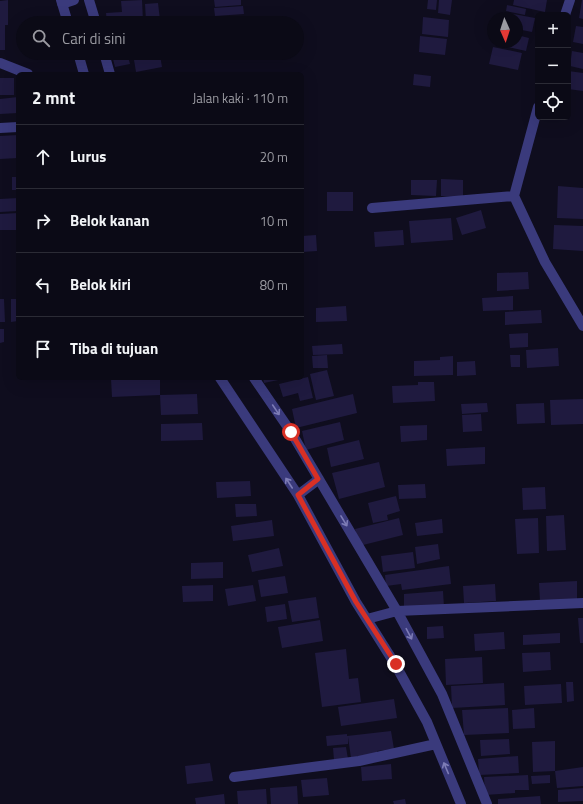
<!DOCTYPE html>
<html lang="id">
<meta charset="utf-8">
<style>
:root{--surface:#0b0a16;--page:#191823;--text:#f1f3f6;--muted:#9a9aa1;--line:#2b2b35}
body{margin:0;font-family:"Titillium Web",sans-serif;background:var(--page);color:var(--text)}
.controls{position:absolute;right:12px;top:12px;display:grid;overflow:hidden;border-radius:6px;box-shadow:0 4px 16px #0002}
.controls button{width:36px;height:36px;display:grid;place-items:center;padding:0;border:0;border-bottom:1px solid var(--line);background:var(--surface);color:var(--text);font:20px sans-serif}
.compass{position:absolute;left:487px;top:12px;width:36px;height:36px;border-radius:50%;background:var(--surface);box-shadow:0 4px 16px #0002;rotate:177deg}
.stop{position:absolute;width:12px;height:12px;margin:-9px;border:3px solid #d93025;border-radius:50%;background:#fff}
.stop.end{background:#d93025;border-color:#fff;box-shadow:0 1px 4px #0008}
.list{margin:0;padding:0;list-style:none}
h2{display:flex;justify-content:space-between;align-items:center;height:52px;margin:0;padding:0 16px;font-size:17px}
h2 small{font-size:13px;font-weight:400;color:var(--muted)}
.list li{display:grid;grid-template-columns:26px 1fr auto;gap:12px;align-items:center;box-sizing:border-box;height:64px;padding:0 16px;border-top:1px solid var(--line)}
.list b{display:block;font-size:15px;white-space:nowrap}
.list em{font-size:13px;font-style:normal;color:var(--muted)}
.icon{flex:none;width:22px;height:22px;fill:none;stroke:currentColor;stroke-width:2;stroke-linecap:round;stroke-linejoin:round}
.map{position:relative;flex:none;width:583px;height:804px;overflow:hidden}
.search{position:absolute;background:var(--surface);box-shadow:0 4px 16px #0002;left:16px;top:16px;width:288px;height:44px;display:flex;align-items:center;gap:10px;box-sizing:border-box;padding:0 14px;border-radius:22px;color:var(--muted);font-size:15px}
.panel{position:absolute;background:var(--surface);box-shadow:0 4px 16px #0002;left:16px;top:72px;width:288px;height:308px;border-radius:6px}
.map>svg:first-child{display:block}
</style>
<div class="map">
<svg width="583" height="804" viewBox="0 0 583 804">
<rect width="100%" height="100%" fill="#0f0d1e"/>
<path fill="#1f1a3f" d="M8,0V25H5V50H0V1Z
M142,0L143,21L107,23L106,13L122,12L121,1Z
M214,0H241V5L215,7Z
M428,0H437L436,10L427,9Z
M439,0H452L450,15L438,13Z
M514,0H547L545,12L513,5Z
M582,0H583V19L579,18Z
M158,3L160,20L146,21L145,4Z
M507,5L526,9L525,15L506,11Z
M243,6L244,14L215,16L214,8Z
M503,12L535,18L532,32L517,29V18H502Z
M423,17L449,20L448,37L422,34Z
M576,26L583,27V44L573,42Z
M517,35L529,38L526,51L495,44V42H517Z
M420,36L447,39L445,55L419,52Z
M493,47L522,53L518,70L489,64Z
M572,51L583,53V69L570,66Z
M127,53L130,64L115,67L112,55Z
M133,53H160V54L134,59Z
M160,55L162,67L136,72L134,60Z
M568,71L583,73V91L568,89Z
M414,74L431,76L430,87L413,85Z
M0,78H14V95H0Z
M18,97V113L0,114V99Z
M18,135V158L0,159V136Z
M12,177H18V190H12Z
M441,179L463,180V197L441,196Z
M411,180H437L436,196L411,195Z
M558,186L583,188V219L557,218Z
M327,192H353V211H327Z
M18,198V211L0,212V199Z
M481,210L486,228L462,235L456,218Z
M18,213V230H0V214Z
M451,218L453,240L411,243L409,221Z
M554,225L583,226V251L553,249Z
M403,230L404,245L375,247L374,232Z
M316,235L317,251L302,252V236Z
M528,272L529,289L497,291V273Z
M513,296V310L483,311L482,298Z
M0,299H4L5,322H0Z
M11,299H18V321L11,322Z
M346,306L347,321L316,322V308Z
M541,310L542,323L505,325V312Z
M0,329H4V342L0,343Z
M528,333V347L510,348L509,334Z
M342,344L343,354L313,355L312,346Z
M558,348L559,366L527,368L526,350Z
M327,355L328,368H313L312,356Z
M510,355H520V367H511Z
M453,356V375L414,376V361L440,360V357Z
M475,361L476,375L457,376V362Z
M327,370L334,396L316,400L310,374Z
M308,377L313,398L300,401L298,393L283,397L279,384Z
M160,378V395L112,397L111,379Z
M263,378H283V379L264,383Z
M418,382H434L435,401L393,403L392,386L418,385Z
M197,394L198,414L161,415L160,395Z
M353,394L357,413L296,428L292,409Z
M583,399V424L551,425L550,400Z
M487,403L488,412L462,414L461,404Z
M544,403L545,423L517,424L516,404Z
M481,414L482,431L463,432L462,415Z
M340,422L344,440L306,450L302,431Z
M202,423L203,440L161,441V424Z
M427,425V440L401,442L400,426Z
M359,440L364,459L331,467L327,448Z
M485,447V464L447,466L446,449Z
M379,462L385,487L339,499L332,473Z
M250,481L251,496L217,498L216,482Z
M425,484L426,498L399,499L398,485Z
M545,487L546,509L523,510L522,488Z
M396,496L400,511L387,515L388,520L373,523L368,503Z
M235,504H256L257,516L236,517Z
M564,515L566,550L547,551L546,516Z
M399,518L403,535L359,546L355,529Z
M538,518L539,553L517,554L515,519Z
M442,519L443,533L417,536L415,523Z
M272,520L274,536L233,541L231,526Z
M438,544L440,559L417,564L415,547Z
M279,548L283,566L252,572L248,555Z
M413,552L415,568L383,572L381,556Z
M223,562V578L191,579V563Z
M449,566L451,584L402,590L401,584L386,586L385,575Z
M285,576L288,593L261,597L258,580Z
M577,581V600L540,601L539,583Z
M495,584L496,601L464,603L463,586Z
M213,585V601L183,602L182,586Z
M253,585L256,601L228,606L225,589Z
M443,591L444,607L404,609V594Z
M316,597L319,618L292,622L288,601Z
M285,604L287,619L267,622L265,607Z
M578,618H583V643H580Z
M320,620L323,641L282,648L278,627Z
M443,626L444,638L427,639V627Z
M504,632L505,649L475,651L474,634Z
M560,633V643L523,645V635Z
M346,649L349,679L358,678L361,702L322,707L315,653Z
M550,652L551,670L523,672L522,653Z
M482,657L483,683L446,685L445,659Z
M566,682H573L574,701L567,702Z
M504,683L505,705L452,708L451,686Z
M561,684L562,703L525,705L524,686Z
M394,699L397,718L341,726L338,707Z
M508,708L509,733L464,735L462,710Z
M534,708L535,728L513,729L512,710Z
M391,731L394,749L377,751V755L351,758L348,737V744L327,746L326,736L347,734V736Z
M509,739L510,754L481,756L480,740Z
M555,741V771L583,767V786L557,788L555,771L533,772L532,742Z
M346,747L348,759L334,760L333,748Z
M518,756L519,773L479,775L478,759Z
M210,763L213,781L187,784L185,766Z
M391,764L392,779L362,781L361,767Z
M528,775L529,790H515V793L485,795L484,777Z
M550,775V783L532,784L531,776Z
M327,778L329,795L303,797L301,780Z
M297,786L298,804H271L270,788Z
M583,788V801L558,802V790Z
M266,789L267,804H238L237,791Z
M224,794L225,804H196L195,798Z
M540,796L541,804H498V799Z
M405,799L406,804H394L393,801Z"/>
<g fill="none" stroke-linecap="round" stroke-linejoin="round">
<path stroke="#3a3a7c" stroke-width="10" d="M61,0L68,23
M89,0L96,23
M62,4L74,0
M565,15L570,0
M78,53L84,74
M104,53L110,74
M0,63L28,74
M538,107L514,196L545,262L583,326
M0,128L18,127
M372,208L514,196
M220,378L298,495L356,602L395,664L427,722L461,804
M254,378L291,432L397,611L442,694L487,804
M298,495L319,479
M367,619L397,611L583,603
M234,777L359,761L436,744"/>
</g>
<defs><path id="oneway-shaft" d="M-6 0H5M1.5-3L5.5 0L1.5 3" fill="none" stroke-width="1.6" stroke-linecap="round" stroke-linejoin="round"/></defs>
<g stroke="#7d7cb6">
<use href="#oneway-shaft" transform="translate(276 410) rotate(56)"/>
<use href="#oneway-shaft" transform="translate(289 483) rotate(-123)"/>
<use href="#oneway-shaft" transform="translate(344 521) rotate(59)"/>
<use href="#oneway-shaft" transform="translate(409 634) rotate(62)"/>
<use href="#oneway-shaft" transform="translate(446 768) rotate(-113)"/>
</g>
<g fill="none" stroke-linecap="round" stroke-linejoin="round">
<path stroke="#d93025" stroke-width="5" d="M291,432L318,479L298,495L356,602L396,664"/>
</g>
</svg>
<div class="controls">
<button>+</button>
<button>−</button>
<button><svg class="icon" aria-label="locate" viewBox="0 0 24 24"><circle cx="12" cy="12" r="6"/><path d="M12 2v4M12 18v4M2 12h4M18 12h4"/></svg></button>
</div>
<svg class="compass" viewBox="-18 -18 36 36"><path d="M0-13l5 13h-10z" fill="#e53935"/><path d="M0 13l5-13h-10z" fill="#9a9aa1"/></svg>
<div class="stop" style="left:291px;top:432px"></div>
<div class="stop end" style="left:396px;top:664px"></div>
<div class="search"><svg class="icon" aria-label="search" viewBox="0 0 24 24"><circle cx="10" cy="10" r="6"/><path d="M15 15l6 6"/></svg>Cari di sini</div>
<section class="panel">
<h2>2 mnt<small>Jalan kaki · 110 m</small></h2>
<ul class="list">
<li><svg class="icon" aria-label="ahead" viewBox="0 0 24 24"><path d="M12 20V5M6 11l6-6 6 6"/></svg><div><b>Lurus</b></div><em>20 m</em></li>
<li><svg class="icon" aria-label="right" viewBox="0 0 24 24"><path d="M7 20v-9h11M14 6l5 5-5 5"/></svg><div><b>Belok kanan</b></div><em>10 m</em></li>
<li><svg class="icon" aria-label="left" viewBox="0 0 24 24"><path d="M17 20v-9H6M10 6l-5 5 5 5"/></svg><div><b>Belok kiri</b></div><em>80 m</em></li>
<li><svg class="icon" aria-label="arrive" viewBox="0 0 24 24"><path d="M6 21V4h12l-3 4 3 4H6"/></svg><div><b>Tiba di tujuan</b></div></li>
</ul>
</section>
</div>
